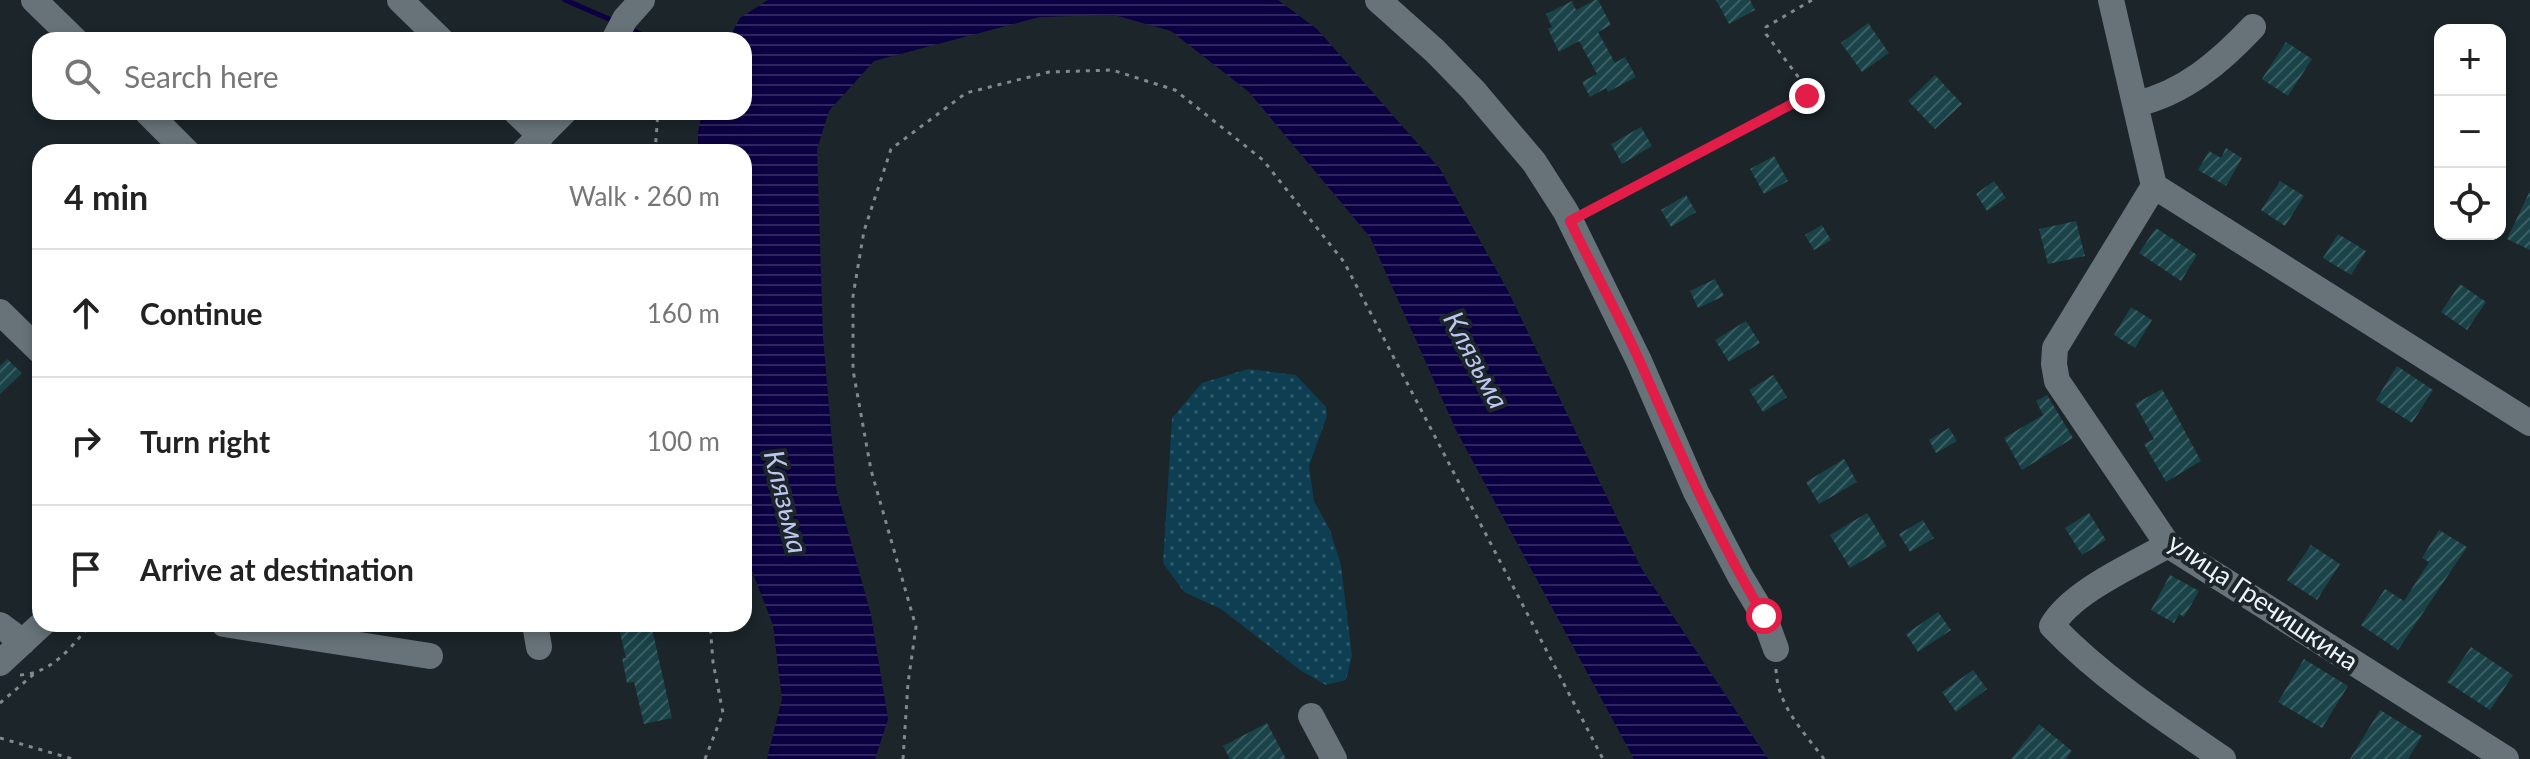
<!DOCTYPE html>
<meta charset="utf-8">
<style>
:root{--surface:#fff;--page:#f2f2f2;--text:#222;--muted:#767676;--line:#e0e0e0}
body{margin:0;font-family:Lato,sans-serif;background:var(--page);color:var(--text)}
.controls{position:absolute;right:24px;top:24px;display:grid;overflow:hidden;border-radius:16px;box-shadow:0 4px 12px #0003}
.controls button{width:72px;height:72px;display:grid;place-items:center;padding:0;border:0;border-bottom:2px solid var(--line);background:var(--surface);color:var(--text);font:40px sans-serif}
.stop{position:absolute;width:24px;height:24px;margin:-18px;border:6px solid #e11d48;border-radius:50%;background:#fff}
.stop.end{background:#e11d48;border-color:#fff;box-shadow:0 2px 8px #0008}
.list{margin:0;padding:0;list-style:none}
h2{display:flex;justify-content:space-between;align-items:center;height:104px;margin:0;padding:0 32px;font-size:34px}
h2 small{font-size:26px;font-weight:400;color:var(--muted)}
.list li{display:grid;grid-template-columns:52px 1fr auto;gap:24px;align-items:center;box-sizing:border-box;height:128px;padding:0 32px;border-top:2px solid var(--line)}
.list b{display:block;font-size:30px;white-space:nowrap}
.list em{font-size:26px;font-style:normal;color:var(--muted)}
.icon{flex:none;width:44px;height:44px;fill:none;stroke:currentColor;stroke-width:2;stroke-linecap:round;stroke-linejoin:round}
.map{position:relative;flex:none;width:2530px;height:759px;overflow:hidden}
.search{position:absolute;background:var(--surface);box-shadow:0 4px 12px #0003;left:32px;top:32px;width:720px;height:88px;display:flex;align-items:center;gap:20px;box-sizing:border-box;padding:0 28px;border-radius:24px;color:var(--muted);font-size:30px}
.panel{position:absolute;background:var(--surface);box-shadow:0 4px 12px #0003;left:32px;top:144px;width:720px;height:488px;border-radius:24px}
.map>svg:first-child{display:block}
</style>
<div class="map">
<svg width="2530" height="759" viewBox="0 0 2530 759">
<defs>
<pattern id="grass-dots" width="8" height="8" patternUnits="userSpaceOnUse" patternTransform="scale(2)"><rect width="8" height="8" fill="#0d3e51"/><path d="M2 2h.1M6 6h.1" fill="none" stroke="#315a6b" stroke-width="1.8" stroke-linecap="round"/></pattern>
<pattern id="water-rules" width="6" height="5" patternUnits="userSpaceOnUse" patternTransform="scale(2)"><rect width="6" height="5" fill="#0b0042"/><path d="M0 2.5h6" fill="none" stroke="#2f265e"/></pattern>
<pattern id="building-hatch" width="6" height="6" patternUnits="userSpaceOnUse" patternTransform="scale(2)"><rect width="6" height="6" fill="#194348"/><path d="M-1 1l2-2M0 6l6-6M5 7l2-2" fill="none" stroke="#3b5f63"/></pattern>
</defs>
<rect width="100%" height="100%" fill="#1b252a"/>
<path fill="url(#grass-dots)" d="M1248,369L1296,375L1326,407L1327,416L1309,466L1314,501L1330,530L1341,565L1352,656L1346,680L1326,685L1300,670L1221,609L1184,592L1163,563L1172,418L1202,383Z"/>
<path fill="url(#water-rules)" d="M768,0H1278L1317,29L1440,169L1508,291L1641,568L1768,759H1634L1457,432L1370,237L1249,92L1171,31L1114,15L1040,17L874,61L829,111L817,149L823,337L836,488L871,615L888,719L875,759H767L782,699L773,625L752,571L744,539V152H698V132L702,112H744V40H728L740,18Z"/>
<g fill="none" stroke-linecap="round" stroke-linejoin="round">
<path stroke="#0b0042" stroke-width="5" d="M565,0L616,22
M628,28L653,40"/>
</g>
<path fill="url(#building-hatch)" d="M1595,0H1598L1611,25L1598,32L1615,63L1625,57L1636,77L1608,92L1606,88L1590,97L1582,82L1597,74L1579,41L1559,52L1548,29L1552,27L1546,14L1572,1L1576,10Z
M1716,0H1750L1755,10L1729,24Z
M1868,23L1889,53L1862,72L1841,43Z
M2286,42L2312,59L2288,96L2262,79Z
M1935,75L1962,104L1935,129L1908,101Z
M1641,127L1652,146L1622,164L1611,144Z
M2226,148L2242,158L2226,186L2198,170L2209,151L2221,158Z
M1774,156L1788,181L1764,194L1750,169Z
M1994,181L2006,198L1987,211L1976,194Z
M2280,181L2304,196L2285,226L2261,210Z
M2530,191V250L2507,239Z
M1686,195L1696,212L1671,227L1661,210Z
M2076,221L2085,256L2048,264L2039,229Z
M1822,225L1831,240L1814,250L1805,235Z
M2156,228L2197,255L2181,281L2139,253Z
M2338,234L2366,251L2351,275L2323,258Z
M1715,279L1724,296L1698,308L1690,291Z
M2460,284L2486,302L2467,330L2441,312Z
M2131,307L2152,320L2135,348L2114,335Z
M1746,321L1760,343L1729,362L1715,340Z
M7,359L22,373L0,394V366Z
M2397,366L2433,390L2412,423L2376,400Z
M1773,375L1787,397L1763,412L1749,390Z
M2162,389L2201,461L2166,482L2144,444L2154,439L2135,404Z
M2047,395L2073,438L2022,470L2004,438L2043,415L2036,401Z
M1949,428L1957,441L1936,453L1929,440Z
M1844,459L1857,482L1819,504L1806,482Z
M1867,513L1887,546L1850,568L1830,535Z
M2089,513L2106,540L2082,555L2065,528Z
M1923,520L1934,538L1910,552L1899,534Z
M2439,530L2467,547L2398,650L2361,625L2385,589L2404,601L2429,562L2422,558Z
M2311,545L2340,564L2317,600L2287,580Z
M2170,575L2199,591L2184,617L2179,614L2174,623L2151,610Z
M1938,612L1951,630L1918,652L1906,634Z
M618,624H651L672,718L644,724L634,682L627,683L622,658H626Z
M2471,647L2513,675L2490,710L2447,682Z
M2304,659L2348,686L2322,728L2278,702Z
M1973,670L1987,689L1956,712L1942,692Z
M2380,710L2422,736L2408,759H2350Z
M1267,723L1286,759H1230L1223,746Z
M2039,724L2072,751L2066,759H2011Z"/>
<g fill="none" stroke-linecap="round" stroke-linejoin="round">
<path stroke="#828a8e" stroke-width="3" stroke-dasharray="4 6" stroke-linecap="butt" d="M655,152L658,112
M1588,212L1807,96L1808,90L1766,34V27L1812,0
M1776,669C1777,705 1803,731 1824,759
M20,675C53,673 71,647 91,624
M0,703L34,674
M0,738L73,759
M705,759L723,713L713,662L710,624
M903,759L908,683L916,627L871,470L853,370V296L864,231L891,149L966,93L1049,72L1112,70L1175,90L1263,160L1344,262L1603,759"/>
<path stroke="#677379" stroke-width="26" d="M34,0L75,40
M400,0L441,40
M1378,0L1435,51L1473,90L1534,162L1566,212L1639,361L1696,492L1740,576L1764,616L1776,649
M2111,0L2154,186L2055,348L2054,364L2057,381L2168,545L2506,759
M614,40L625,19L642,0
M2136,104C2184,93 2220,62 2253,27
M147,112L187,152
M516,112L541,136
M524,152L564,112
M2154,186L2530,423
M0,312L40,351
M2168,545C2133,565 2071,592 2052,626C2102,678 2163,718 2223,759
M224,624L430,656
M535,624L539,647
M0,625L23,642
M0,663L42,624
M1311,716L1334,759"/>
</g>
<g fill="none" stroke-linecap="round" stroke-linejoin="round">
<path stroke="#e11d48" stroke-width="10" d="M1764,616C1715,535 1679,450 1641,364C1619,315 1593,269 1570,221L1807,96"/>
</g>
<g text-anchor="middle" stroke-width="8" stroke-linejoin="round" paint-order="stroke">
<g font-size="26" fill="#eef5f8" stroke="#1b252a">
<text transform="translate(2263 602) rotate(34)" y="9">улица Гречишкина</text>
</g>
<g font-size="28" font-style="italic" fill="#bec6ef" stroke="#1b252a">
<text transform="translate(1476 360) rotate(62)" y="10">Клязьма</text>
<text transform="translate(786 502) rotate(76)" y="10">Клязьма</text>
</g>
</g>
</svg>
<div class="controls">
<button>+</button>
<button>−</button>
<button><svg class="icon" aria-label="locate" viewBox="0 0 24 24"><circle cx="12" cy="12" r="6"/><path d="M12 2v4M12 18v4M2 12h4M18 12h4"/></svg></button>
</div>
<div class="stop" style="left:1764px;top:616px"></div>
<div class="stop end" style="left:1807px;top:96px"></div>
<div class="search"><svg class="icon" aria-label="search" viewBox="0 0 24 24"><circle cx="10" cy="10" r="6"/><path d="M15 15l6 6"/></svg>Search here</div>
<section class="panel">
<h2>4 min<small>Walk · 260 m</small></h2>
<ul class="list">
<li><svg class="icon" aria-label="ahead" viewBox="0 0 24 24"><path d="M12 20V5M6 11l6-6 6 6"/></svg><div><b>Continue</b></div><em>160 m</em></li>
<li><svg class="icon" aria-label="right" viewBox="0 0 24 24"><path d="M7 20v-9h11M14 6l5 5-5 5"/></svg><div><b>Turn right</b></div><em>100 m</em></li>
<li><svg class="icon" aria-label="arrive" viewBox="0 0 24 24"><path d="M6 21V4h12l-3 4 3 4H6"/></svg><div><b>Arrive at destination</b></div></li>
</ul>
</section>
</div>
